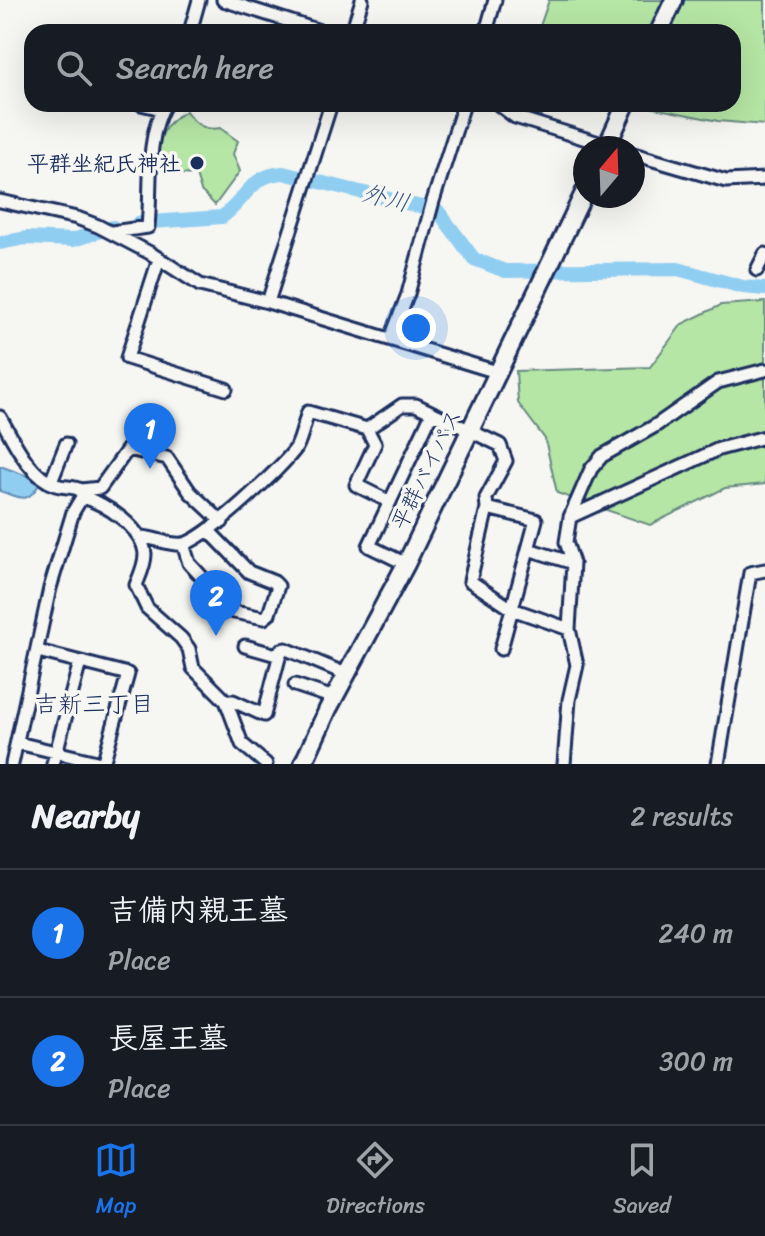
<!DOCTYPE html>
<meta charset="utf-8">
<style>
:root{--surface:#171b24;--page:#20242c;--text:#f1f3f6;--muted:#9ea1a6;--line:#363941;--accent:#1a73e8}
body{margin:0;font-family:Sriracha,"Klee One",sans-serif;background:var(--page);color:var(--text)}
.compass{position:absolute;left:573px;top:136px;width:72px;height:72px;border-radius:50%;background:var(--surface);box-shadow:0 8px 32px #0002;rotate:19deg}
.you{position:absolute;left:416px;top:328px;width:28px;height:28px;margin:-20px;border:6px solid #fff;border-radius:50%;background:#1a73e8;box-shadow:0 0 0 12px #1a73e833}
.badge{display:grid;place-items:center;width:52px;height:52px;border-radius:50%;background:var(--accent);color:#fff;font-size:26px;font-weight:700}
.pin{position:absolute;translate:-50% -66px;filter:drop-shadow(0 2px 4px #0008)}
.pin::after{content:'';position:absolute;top:42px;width:28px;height:24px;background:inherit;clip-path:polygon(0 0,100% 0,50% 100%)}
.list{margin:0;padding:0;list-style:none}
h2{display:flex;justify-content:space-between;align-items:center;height:104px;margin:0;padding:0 32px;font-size:34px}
h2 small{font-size:26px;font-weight:400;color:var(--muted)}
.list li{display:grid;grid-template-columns:52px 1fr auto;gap:24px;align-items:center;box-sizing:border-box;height:128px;padding:0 32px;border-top:2px solid var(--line)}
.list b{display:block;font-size:30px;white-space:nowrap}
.list p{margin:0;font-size:26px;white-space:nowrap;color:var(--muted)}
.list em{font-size:26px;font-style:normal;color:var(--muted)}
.icon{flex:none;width:44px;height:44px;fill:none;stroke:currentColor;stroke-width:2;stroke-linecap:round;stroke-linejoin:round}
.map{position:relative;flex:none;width:765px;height:764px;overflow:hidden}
.search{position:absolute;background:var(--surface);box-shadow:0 8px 32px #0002;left:24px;right:24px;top:24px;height:88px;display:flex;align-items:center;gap:20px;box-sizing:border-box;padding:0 28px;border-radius:24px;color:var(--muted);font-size:30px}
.sheet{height:360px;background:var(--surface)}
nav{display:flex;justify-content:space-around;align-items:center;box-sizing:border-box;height:112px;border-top:2px solid var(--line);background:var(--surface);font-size:22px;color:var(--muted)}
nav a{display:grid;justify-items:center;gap:4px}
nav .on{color:var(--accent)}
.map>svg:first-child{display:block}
</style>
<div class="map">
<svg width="765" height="764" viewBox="0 0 765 764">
<rect width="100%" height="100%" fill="#f6f6f2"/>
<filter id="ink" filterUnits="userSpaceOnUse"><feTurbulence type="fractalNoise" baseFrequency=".0125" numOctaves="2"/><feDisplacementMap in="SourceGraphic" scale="16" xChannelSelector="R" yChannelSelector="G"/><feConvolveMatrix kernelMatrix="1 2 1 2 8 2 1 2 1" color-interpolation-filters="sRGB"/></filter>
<g filter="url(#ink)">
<path fill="#b5e6a5" stroke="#688a82" stroke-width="2" d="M549,0H765V125L718,121L635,104H733V32H538Z
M186,111C195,124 204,131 220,128L238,141L233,154L240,171L215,205L201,191L196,175L182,174L156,166C159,140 161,124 186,111Z
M765,302V484L725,488L650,525L557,493L545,439L518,403L516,371L650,367L682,324L721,305Z"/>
<path fill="#90cef1" stroke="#618eb6" stroke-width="2" d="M0,466L39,480L40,483C27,505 22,498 0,491Z"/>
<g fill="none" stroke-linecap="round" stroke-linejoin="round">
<path stroke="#90cef1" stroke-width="14" d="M138,223L222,217C246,200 250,175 283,173L438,211L474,259L505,271L678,269L743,287L765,289
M0,243L26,238L73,240L113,227"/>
<g stroke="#1b2f5e" stroke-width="17">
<path id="minor" d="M223,0L323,32
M190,32L199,0
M352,32L362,0
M486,32L495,0
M141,104L162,109
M498,104L515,117L612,147
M633,154L726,181L765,179
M0,201L77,218L98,226L150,253L200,285L268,302L497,372
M112,232L148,227C152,188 145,139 165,104
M159,259L127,358L226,389
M757,270L765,254
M268,302L331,104
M391,338L408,294L433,201L464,104
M0,417C13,439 29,477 56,485C65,488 73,486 81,490L82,497C105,503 143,528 145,554C145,565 140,575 136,585L147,608L181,638L189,649L193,668L226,701L242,744L266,764
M367,429L375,444L356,485L390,502
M51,482L66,444
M81,490L100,488L128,449L167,458L190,492L222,522
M487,508L536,520L501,649
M570,517L719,449L765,437
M140,537C155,537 169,546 183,544C204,541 283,467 296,448C302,438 304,423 308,412L367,429L402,405H416L500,445L506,461L486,498L487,508L470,581L512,609L569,629
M183,544L189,563L234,612L264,618L269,614L278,586L274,582L249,572L209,531
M528,549L573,563
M406,564L369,546L432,413
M245,646L280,656
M38,651L128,674L103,764
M295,685L334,698
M226,701H233L264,715L281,650L286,649L346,674
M18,743L105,764
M12,764L50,588L73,512L82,497
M53,764L80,662
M564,764L569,700L577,665L569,629L573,563L566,542L570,517L591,469L602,456L655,426L718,382L765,370
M718,764L750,573L765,570"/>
</g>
<g stroke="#1b2f5e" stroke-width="22">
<path id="highway" d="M659,32L674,0
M606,148L626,104
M303,764L328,709L406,564L585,191"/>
</g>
<use href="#minor" stroke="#f6f6f2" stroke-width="11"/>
<use href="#highway" stroke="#f6f6f2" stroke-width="16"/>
</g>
</g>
<circle fill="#1b2f5e" stroke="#f6f6f2" stroke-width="3" cx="197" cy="163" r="8"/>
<g text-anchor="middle" stroke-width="7" stroke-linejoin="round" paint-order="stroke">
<g font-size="22" font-weight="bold" fill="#1b2f5e" stroke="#f6f6f2" text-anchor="end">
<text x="181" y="171">平群坐紀氏神社</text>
</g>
<g font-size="22" fill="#1b2f5e" stroke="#f6f6f2">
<text transform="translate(426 469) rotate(-64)" y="8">平群バイパス</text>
</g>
<g font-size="24" font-style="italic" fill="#385783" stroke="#f6f6f2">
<text transform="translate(386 198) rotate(14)" y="8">外川</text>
</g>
<g font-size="24" fill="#1b2f5e" stroke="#f6f6f2">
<text x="94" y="712">吉新三丁目</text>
</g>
</g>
</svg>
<svg class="compass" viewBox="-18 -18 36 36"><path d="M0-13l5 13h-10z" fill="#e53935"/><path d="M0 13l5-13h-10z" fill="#9ea1a6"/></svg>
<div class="you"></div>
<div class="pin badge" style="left:150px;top:469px">1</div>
<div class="pin badge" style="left:216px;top:636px">2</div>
<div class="search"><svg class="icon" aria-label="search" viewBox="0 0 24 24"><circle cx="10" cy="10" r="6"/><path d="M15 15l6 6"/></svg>Search here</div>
</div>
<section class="sheet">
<h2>Nearby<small>2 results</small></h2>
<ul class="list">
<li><span class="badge">1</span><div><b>吉備内親王墓</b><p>Place</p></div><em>240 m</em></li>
<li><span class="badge">2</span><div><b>長屋王墓</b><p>Place</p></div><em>300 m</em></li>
</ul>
</section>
<nav>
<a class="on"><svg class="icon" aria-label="map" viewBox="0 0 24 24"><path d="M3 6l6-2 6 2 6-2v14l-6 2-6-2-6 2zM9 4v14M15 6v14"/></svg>Map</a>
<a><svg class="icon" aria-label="directions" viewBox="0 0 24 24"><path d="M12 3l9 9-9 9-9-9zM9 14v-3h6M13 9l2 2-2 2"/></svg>Directions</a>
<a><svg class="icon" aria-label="saved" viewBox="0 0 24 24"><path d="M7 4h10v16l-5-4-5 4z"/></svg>Saved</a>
</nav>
